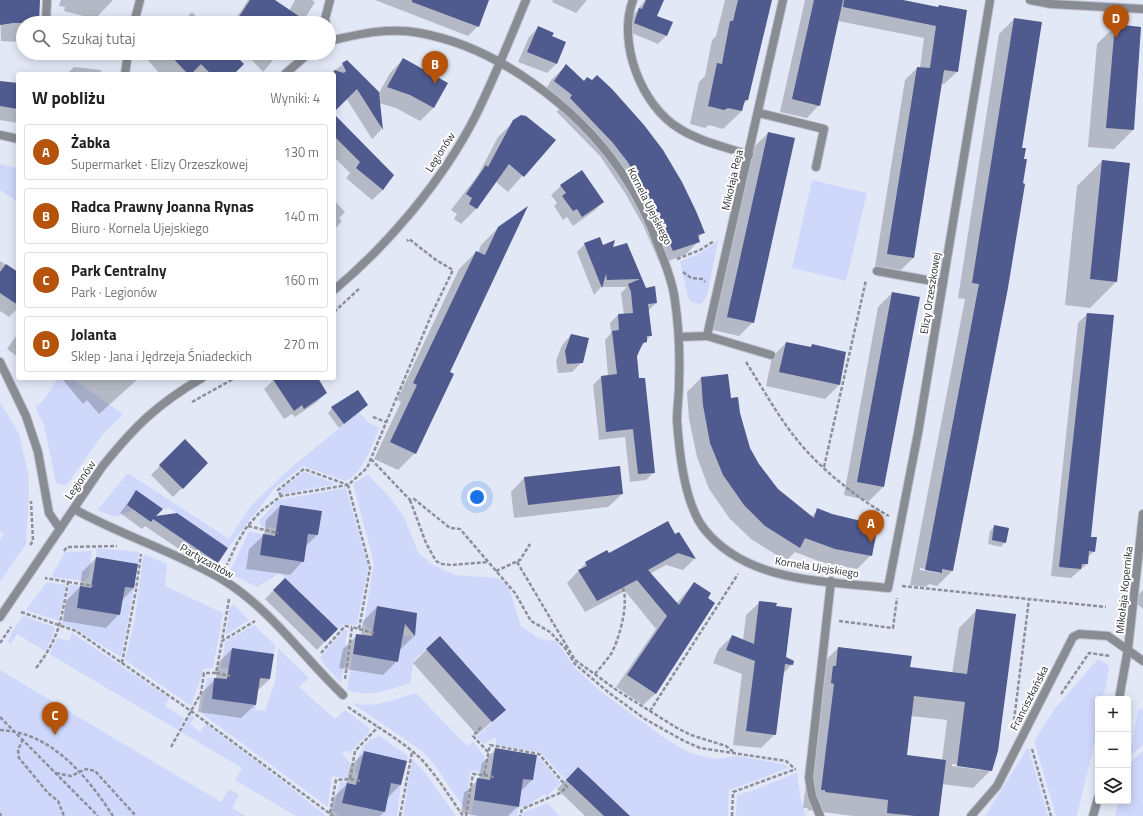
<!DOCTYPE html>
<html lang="pl">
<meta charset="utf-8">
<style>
:root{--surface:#fff;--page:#f2f2f2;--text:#222;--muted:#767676;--line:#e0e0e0;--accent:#b45309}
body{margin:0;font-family:"Titillium Web",sans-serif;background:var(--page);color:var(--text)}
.controls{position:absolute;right:12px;bottom:12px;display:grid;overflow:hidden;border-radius:4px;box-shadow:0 2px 10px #0003}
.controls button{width:36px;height:36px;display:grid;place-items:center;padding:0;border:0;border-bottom:1px solid var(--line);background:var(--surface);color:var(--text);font:20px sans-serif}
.you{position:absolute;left:477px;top:497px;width:14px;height:14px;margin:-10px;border:3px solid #fff;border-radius:50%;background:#1a73e8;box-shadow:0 0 0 6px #1a73e833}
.badge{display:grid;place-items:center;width:26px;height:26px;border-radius:50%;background:var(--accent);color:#fff;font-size:13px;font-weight:700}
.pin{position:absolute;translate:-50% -33px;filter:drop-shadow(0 1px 2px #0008)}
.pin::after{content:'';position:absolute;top:21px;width:14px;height:12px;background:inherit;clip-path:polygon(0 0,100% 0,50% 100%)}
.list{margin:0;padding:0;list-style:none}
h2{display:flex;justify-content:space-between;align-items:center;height:52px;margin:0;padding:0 16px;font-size:17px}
h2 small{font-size:13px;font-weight:400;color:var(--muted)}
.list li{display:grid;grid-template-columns:26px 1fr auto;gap:12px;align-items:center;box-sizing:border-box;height:56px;margin:0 8px 8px;padding:0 8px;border:1px solid var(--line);border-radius:4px}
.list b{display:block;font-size:15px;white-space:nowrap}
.list p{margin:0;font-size:13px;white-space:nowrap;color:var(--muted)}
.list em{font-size:13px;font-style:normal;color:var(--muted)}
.icon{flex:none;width:22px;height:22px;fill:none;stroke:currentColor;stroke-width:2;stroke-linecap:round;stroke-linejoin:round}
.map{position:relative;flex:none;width:1143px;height:816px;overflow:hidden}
.search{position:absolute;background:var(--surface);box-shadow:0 2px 10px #0003;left:16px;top:16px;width:320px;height:44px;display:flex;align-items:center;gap:10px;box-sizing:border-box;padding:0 14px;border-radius:22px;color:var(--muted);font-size:15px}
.panel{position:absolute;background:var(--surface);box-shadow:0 2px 10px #0003;left:16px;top:72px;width:320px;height:308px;border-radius:4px}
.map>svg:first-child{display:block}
</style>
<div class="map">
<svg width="1143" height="816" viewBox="0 0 1143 816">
<rect width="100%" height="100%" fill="#e3e8f7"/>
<path fill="#cfd8fb" d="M0,164L18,168V202L0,190Z
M812,180L867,193L846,281L792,268Z
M718,241L707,296L701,304L693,303L688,298L680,261L697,255Z
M58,378H71L123,414L103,434L66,486L56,483L44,425L35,407L43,401Z
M0,402L19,434L28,473L29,496L26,544L0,582V540L4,534L0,531Z
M359,412L369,423L379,428C372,446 364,471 346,481L303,466L275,488L228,548L168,507L166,510L136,491L127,505L134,510L115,517L97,510L128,473L229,539L250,507L287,471Z
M304,472L336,484L282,494L280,490Z
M368,474L391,499L404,517L418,552L431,564L455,575L497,578L508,585L521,626L540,639L556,641L576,669L599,690L667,740L690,753L716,759L737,756L784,764L789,768L729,790L728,816H630L578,767L566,780L540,752L496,745V737L484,744L477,737L505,710L440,636L414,660L410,683C389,690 372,697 349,691L347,689L353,654L398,662L403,635L413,637L417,613L377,606L373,630L367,628L364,623L374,563L353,484Z
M346,488L368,567L357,625L343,624L338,629L280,573L257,587L229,573L249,532L263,534L260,555L304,561L308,534L318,535L321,511L280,505L277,528L262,527L259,521L278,500Z
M97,548L139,552L138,564L96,557Z
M92,551L89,576L85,581L51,577L65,552Z
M145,554L167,564L165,586L223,613L213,668L204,669L191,706L125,660L135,619L143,556Z
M47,582L66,585L59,621L26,610Z
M69,585L80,586L77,608L120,615L125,587L134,588L121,657L76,629L62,624Z
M233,604L249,620L226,635L229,609Z
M23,616L55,627L52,639L45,651L17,634L11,644L8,642L12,632Z
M254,625L275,645L274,654L232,648L229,669L221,668L225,642Z
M344,630H348L345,643L347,648L341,683L324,664L320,657Z
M72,633L169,698L165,706L184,718L178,730L49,654L57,638L69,641Z
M278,648L309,678L299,687L335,719L345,710L369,728V733L349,753L346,750L342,754L350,763L348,776L345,778L332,776L328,807L201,713L207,678H214L212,699L256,705L255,710L265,711L275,681Z
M1098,659L1109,666L1106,687L1101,699H1098V728L1077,816H1056L1034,741L1054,710Z
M0,670L221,802L229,789L239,795L232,808L246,816H0Z
M416,693L467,746L473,742L485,757L482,772L470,771L466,811L433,763L422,751L352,703C373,709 396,699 416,693Z
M1143,709V745L1132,754L1130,753L1138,710Z
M191,715L195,717L190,724L200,732L206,724L286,784L326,816H296L235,780L242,768L181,732Z
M380,736L408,756L407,761L358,777L355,772C358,756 362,740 380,736Z
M1028,747L1048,816H985Z
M1143,751V816H1115L1119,801H1128L1129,763Z
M537,755L561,783L547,796L545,794L524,807H519L517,816H471L474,799L519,807L523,779L533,780Z
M412,759L426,774L456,816H403Z
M797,773L800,796L806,816H736L737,795L751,791Z
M340,782L347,783L342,803L384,812L391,783L401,785L397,816H339L333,810Z
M547,803L560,816H523V813Z"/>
<path fill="#0003" fill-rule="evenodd" d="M0,0H39L38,23H23V42L1,41Z
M61,0H113L95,19L64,11L65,7L59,6Z
M248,0H273L289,11L295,0H312L315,2L304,20L291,23H233Z
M375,0H488L478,26L468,36Z
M553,0H587L576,13L552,2Z
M645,0H656V16L671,23L666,36L658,44L627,31L632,17Z
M725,0H771L748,100L743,104L742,111L723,129L709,125L705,128L690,124L699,82L705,76L712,40L716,36Z
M805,0H898L937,8L957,72L944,84H941L913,258L901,270L875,266L905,80L917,68H920L924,38L838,21L819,105L807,118L780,112Z
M192,12L202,23H181Z
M1014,19L1021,149L1023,159L1026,160L1015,242L952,571L937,586L929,584L926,587L910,585L965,299L958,298L999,34ZM920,568L941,572L939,573L920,570Z
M1115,26L1140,28L1133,130L1114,149L1088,147L1097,44Z
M538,28L551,36L565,42L556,64L547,73L518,62L529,37Z
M151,53H232L233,74H160L146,58Z
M256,53H279L263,72L251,59Z
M403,59L434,107L420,121L396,108L379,103L381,130L372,139L346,98L334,110V74H330L343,64L379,93L390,73Z
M566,66L704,232L698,238L699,241L685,255L660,264L643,225L625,193L600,156L557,112L559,109L542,95L552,79Z
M74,67L101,70L100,74H67Z
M18,80V123L0,120V82L14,84Z
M334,115L393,175L383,190L372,200L346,178L350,173L334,157Z
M514,121L554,140L508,192L495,181L477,208L461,224L454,219L457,214L451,210L478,175L498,137Z
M768,133L753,322L739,336L713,330L754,147Z
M1102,161L1129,164L1116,282L1090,308L1065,305L1077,186Z
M561,186L603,202L594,211L573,226L567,217L563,220L554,206L557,203L551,195Z
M334,200L345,212L339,218L342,221L334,230Z
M499,227L449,372L415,453L398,470L374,459L401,402L397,400L459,269L476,252L478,253L481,245Z
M585,244L611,249L626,244L646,289L656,303L648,311L651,335L639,349L636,356L638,379L654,472L646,480L630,482L625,437L599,440L593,385L601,377L608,376L605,340L611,333L610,323L618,315H624L621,293L627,287H601L594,295L577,252Z
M0,261L18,273V308L9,317L0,311Z
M892,293L883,487L869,501L844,495L878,307Z
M1087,314L1113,316L1090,537L1094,551L1087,558V564L1071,578L1051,576L1078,323Z
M18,333V357L7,349Z
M571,335L582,362L572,372L558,373L556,361L562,345Z
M786,343L810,348L812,345L845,353L839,385L825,399L766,386L772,357Z
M727,375L730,399L739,413L749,448L758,465L777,490L811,517L818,510L871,555L857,569L821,562L795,552L786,561L751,539L730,519L709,489L697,457L689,419L687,392L701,378Z
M65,378H139L99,414L87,400L83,404L63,380Z
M276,378H316L326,393L317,402L295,417L292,414L284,419L264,389Z
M367,405L339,428L328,413L332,408Z
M185,440L207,463L173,497L151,475Z
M524,478L622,494L608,507L514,518L511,492Z
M136,492L153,517L227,548L217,563L210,570L145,526L142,529L120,513Z
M280,506L320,512L317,535L305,547L303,561L290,575L246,569L249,549L264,535L266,520Z
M995,526L1005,542L1001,547L988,544L990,531Z
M678,533L694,559L683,570L666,565L649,574L676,604L694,583L714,604L655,694L643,705L616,687L656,629L625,591L585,612L567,583L586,563Z
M96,558L137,564L134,588L122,600L119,614L106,628L63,621L66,601L80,587L82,572Z
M285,579L337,629L317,650L265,599Z
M1143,590V609L1133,600Z
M760,602L785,658L792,664L783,674L775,734L761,748L733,745L742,674L713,663L719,649L732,636L743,640L746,615Z
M377,607L416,614L414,636L401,649L399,648L397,661L383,675L339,668L343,649L357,635H361L363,621Z
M977,610L991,770L973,788L942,784L938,816H854L807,810L808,808H803L816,701H813L815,685L818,682L820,666L838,648L909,668L952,674L959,628ZM911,716L947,720L942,761L906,756ZM952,764L981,768V770L952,766Z
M232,649L270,679L257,691L255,705L241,718L198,712L201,693L216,679L218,663Z
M427,649L504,710L477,735L413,663Z
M496,749L536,756L532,780L520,792L518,806L508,816H479L461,813L464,793L479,779L482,763Z
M364,753L405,762L400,785L387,799L384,812L380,816H329L333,798L346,785L350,766Z
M578,768L628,816H585L557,789Z"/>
<path fill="#4f5a8e" d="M0,0H40L39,23H13L0,25Z
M250,0H275L309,23H235Z
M412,0H489L479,27L412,2Z
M646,0H664L657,16L673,22L667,36L634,23L639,8L642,9Z
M738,0H772L748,100H745L742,111L728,108L724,110L708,106L717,63L722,64L730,21H733Z
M814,0H843L820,106L792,99Z
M844,0H903L938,7L939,5L967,10L958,72L944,70L914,258L887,254L917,67L930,68L936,26L843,7Z
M1014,18L1042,22L1022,148H1026L1024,159H1027L1023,183L1025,184L1008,288L953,571L942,569V573L925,570L979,284L972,283Z
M1115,24L1141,27L1134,130L1106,128Z
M538,26L554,33L552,36L566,42L557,64L527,52Z
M168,53H233L244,64L234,74H211L201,64L191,74H188Z
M403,58L448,83L434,108L410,95L387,87Z
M347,60L379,92L383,130L357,89L334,112V70L344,73L346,71L342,63Z
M566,64L584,81L587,77L592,80L597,75L612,89L644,125L663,150L682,182L696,211L705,233L698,235L700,242L673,251L649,196L627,161L613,143L570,98L572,95L554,81Z
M0,81L18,83V109L0,106Z
M334,114L394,175L383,190L356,168L360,162L334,136Z
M521,115L526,116L556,140L524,177L509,164L477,209L469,204L472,198L466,194L486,165L488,167L513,120Z
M768,132L795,138L754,323L727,317Z
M1102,160L1130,163L1117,282L1090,279Z
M582,170L604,202L582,217L577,209L573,211L562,196L566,193L560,185Z
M528,206L450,372L454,374L416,454L390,442L417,385L413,383L476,251L485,255L498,227Z
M600,237L603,245L615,240L613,247L627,243L646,288L655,286L657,303L648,304L652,336H647V342L643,343L637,356L639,378H645L655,473L638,474L633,429L606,432L601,376L617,374L612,331L619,330L618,314L633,313L631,292L628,284L640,279L607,280L606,274L602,288L584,243Z
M6,264L18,272V305L0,293V272Z
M892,292L920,297L884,487L857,482Z
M1087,313L1114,315L1091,537H1097L1095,552L1089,551L1088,564H1082L1081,569L1059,567Z
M571,334L589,338L583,363L567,364L565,351Z
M786,342L811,347L812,344L846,352L840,385L779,372Z
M728,374L731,398L738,397L740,413L750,448L759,464L778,489L814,518L817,508L832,514L878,525L872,556L835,549L805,538L800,548L765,526L744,505L723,475L710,443L703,405L701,377Z
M272,378H318L327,393L304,409L302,405L294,411Z
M358,390L368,405L344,424L331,407Z
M185,439L208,463L183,489L159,465Z
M620,466L623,494L528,505L524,477Z
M136,490L163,509L156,516L177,513L228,548L218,563L153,519L151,522L127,505Z
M280,505L322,511L318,535L308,534L304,562L260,555L263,534L275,536Z
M668,521L675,534L679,532L696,559L678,553L648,570L679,605L694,582L711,593L708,598L715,603L656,694L627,675L667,616L637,580L597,601L578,570L587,566L585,562L607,550L609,553Z
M994,525L1009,528L1006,543L992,540Z
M96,557L138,564L134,588L125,587L120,615L77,608L80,586L91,588Z
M285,578L338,629L325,642L273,590Z
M759,601L777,603L776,606L792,608L786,657L794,661L793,665L785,664L776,735L746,731L755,661L726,650L732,635L754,644Z
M377,606L417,613L415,636L405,624L398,662L353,654L356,634L372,636Z
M976,609L1016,614L998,751L992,771L957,766L965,702L914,696L907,755L946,760L939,816H915L887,813L888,800L825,792V790H821L834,684L831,683L833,666H836L838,647L912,656L910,667L967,674Z
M440,636L506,710L492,722L426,649Z
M232,648L274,654L270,679L260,678L256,705L212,699L214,678L227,679Z
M495,748L537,755L533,780L523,779L519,807L474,800L477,778L490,780Z
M364,751L407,761L401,785L391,783L385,812L342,803L347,783L356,785Z
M578,767L590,778L630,816H604L566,780Z"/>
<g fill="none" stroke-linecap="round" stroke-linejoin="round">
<g stroke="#bfc3d0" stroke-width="10">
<path id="service" d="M633,0C617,42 641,106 680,129C701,142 726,147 749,155
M46,21L47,0
M759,113L824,129L816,167
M877,271L943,283
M707,336L771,355"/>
</g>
<g stroke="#bfc3d0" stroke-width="10">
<path id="minor" d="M1030,0L1051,4L1143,9
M134,23L140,0
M326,23L325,19L330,0
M329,41C359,34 389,27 420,33C497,47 576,106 620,170C636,193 650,221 659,248C666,265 673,283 675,301C679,328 680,356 679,383C679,396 677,408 677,420C679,451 685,506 705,530C748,583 827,581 888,588L918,433L990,0
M125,74L128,53
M285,74L309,53
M0,135L18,139
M679,337L707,336L783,0
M0,362L26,416L38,452L49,513L60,529
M74,509C121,535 173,551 220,578C269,607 303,657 343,695
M1119,699L1128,649L1143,514
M820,816L812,796L809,778L831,581
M971,816L997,786L1073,637L1079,634L1108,636L1143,661
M1093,816L1098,798"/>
</g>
<g stroke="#bfc3d0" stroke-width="10">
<path id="tertiary" d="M334,290C388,245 443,180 475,117C494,79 510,39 526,0
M0,617L102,467C134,427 157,404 202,378"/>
</g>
<path stroke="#8d909a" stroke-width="2.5" stroke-dasharray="4 2" stroke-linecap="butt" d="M677,259L700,250L714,241
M683,272L691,278L702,279L705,282
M334,312L360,288
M746,362C762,387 776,413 794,436C817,466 856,498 889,516
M192,402L235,378
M373,417L386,422
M371,459L410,500L414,499L450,528L460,529L515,593L531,621L550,632L565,648L575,664L608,692L645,719L684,741L700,748L786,761L795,769
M824,467L866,280
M281,496L278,490L304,469L348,485
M410,500L426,543L436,561L442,564L452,565L488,562
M248,526L278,533
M30,545L33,541L31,501
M64,551L67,547L117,546
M517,562L575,660L618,691L677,728L691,735L726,746L735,753
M226,567L237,543L246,528L260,512L281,496L348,485
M496,571L520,560L530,544
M68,582L93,586
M902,586L1106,607
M229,599L222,641L255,621
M21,612L76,631L191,711L333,816
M839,621L893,628L897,598
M359,629L374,633
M0,643L11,627
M321,653L345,626L352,627
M122,663L136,590L141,554
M36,668C60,637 61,620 68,582L45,578
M216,673L230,676
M595,674C600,668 606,661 611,654C619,640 629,604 623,588
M345,679L352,627L359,629L370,568L348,485L367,468L433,311L453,270L436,260L409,239L407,241
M1061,694L1089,653L1111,656
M348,707C372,724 400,739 421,759C437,776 450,797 463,816
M650,711L738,574
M0,717L98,816
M1014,720L1029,599
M481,727L473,736L488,752
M0,730C51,732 87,776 113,816
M23,739L18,750L19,758L48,793L58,801L64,816
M171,747L201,693L204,673H216L222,641
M1032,749L1051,816
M56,773L71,776L86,769L95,771L136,816
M484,775L494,777
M350,779L360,781
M0,813L1,816
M330,813L336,780L350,779L355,751L378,727
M400,816L412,752
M466,816L473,774L484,775L490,745L539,754L567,787L560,793L522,809L520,816
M732,816L733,792L796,769"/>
<use href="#service" stroke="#8a8c93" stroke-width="8"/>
<use href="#minor" stroke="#8a8c93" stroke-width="8"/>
<use href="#tertiary" stroke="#8a8c93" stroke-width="8"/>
</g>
<g text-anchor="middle" stroke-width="4" stroke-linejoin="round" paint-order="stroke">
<g font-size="11" fill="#2d2e34" stroke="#fff">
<text transform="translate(440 152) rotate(-57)" y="4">Legionów</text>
<text transform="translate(732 180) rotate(-77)" y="4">Mikołaja Reja</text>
<text transform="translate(650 206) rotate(63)" y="4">Kornela Ujejskiego</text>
<text transform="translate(930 293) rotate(-81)" y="4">Elizy Orzeszkowej</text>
<text transform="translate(80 480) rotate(-55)" y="4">Legionów</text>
<text transform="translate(207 561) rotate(29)" y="4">Partyzantów</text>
<text transform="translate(817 567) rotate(9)" y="4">Kornela Ujejskiego</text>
<text transform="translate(1124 590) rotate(-84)" y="4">Mikołaja Kopernika</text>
<text transform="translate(1029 698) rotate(-63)" y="4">Franciszkańska</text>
</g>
</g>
</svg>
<div class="controls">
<button>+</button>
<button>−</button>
<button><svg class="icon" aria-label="layers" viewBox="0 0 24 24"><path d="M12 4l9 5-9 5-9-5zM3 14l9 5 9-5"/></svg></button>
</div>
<div class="you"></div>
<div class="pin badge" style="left:871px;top:543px">A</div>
<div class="pin badge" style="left:435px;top:84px">B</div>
<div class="pin badge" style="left:55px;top:735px">C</div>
<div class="pin badge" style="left:1116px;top:38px">D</div>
<div class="search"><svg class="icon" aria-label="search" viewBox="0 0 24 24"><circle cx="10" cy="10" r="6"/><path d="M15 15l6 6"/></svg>Szukaj tutaj</div>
<section class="panel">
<h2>W pobliżu<small>Wyniki: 4</small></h2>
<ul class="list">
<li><span class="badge">A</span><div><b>Żabka</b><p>Supermarket · Elizy Orzeszkowej</p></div><em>130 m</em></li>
<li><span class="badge">B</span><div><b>Radca Prawny Joanna Rynas</b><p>Biuro · Kornela Ujejskiego</p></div><em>140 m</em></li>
<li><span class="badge">C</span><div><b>Park Centralny</b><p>Park · Legionów</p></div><em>160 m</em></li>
<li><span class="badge">D</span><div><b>Jolanta</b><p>Sklep · Jana i Jędrzeja Śniadeckich</p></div><em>270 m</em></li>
</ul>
</section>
</div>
